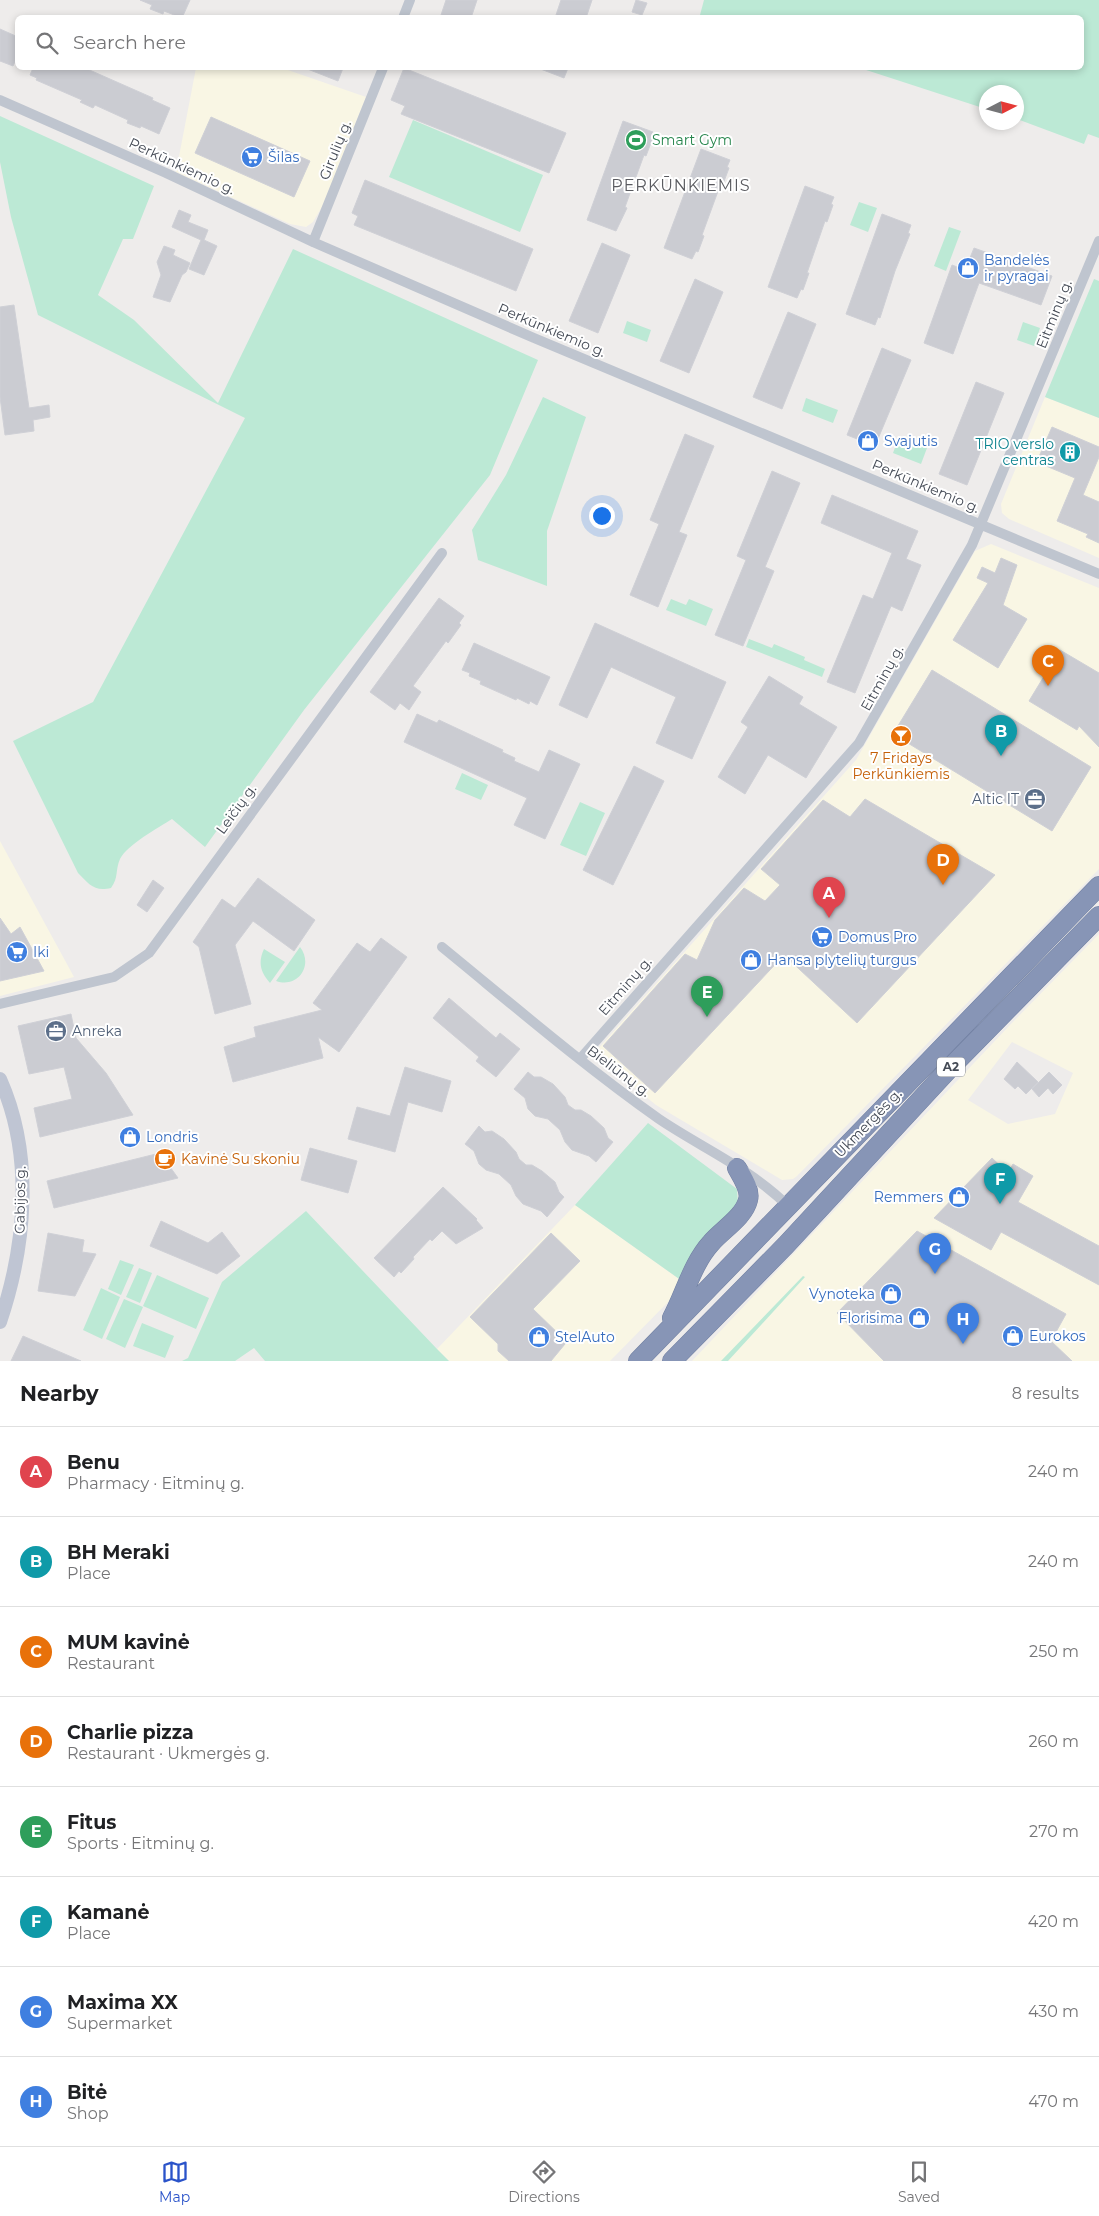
<!DOCTYPE html>
<meta charset="utf-8">
<style>
:root{--surface:#fff;--page:#f2f2f2;--text:#202124;--muted:#757577;--line:#e0e0e0;--accent:#2a53c9}
body{margin:0;font-family:Montserrat,sans-serif;background:var(--page);color:var(--text)}
.compass{position:absolute;left:979px;top:85px;width:45px;height:45px;border-radius:50%;background:var(--surface);box-shadow:0 2px 8px #0003;rotate:84deg}
.you{position:absolute;left:601px;top:515px;width:18px;height:18px;margin:-12px;border:4px solid #fff;border-radius:50%;background:#1a73e8;box-shadow:0 0 0 8px #1a73e833}
.badge{display:grid;place-items:center;width:32px;height:32px;border-radius:50%;background:var(--accent);color:#fff;font-size:16px;font-weight:700}
.pin{position:absolute;translate:-50% -41px;filter:drop-shadow(0 1px 2px #0008)}
.pin::after{content:'';position:absolute;top:26px;width:18px;height:15px;background:inherit;clip-path:polygon(0 0,100% 0,50% 100%)}
.list{margin:0;padding:0;list-style:none}
h2{display:flex;justify-content:space-between;align-items:center;height:65px;margin:0;padding:0 20px;font-size:21px}
h2 small{font-size:16px;font-weight:400;color:var(--muted)}
.list li{display:grid;grid-template-columns:32px 1fr auto;gap:15px;align-items:center;box-sizing:border-box;height:90px;padding:0 20px;border-top:1px solid var(--line)}
.list b{display:block;font-size:19px;white-space:nowrap}
.list p{margin:0;font-size:16px;white-space:nowrap;color:var(--muted)}
.list em{font-size:16px;font-style:normal;color:var(--muted)}
.icon{flex:none;width:28px;height:28px;fill:none;stroke:currentColor;stroke-width:2;stroke-linecap:round;stroke-linejoin:round}
.map{position:relative;flex:none;width:1099px;height:1361px;overflow:hidden}
.search{position:absolute;background:var(--surface);box-shadow:0 2px 8px #0003;left:15px;right:15px;top:15px;height:55px;display:flex;align-items:center;gap:12px;box-sizing:border-box;padding:0 18px;border-radius:8px;color:var(--muted);font-size:19px}
.sheet{height:785px;background:var(--surface)}
nav{display:flex;justify-content:space-around;align-items:center;box-sizing:border-box;height:70px;border-top:1px solid var(--line);background:var(--surface);font-size:14px;color:var(--muted)}
nav a{display:grid;justify-items:center;gap:2px}
nav .on{color:var(--accent)}
.map>svg:first-child{display:block}
</style>
<div class="map">
<svg width="1099" height="1361" viewBox="0 0 1099 1361">
<rect width="100%" height="100%" fill="#eeeceb"/>
<path fill="#f9f6e4" fill-rule="evenodd" d="M196,68H282L366,97L323,205L313,222L306,227L290,224L176,172Z
M1045,397L1099,418V558L1009,519L1002,513L1001,504Z
M991,544L1099,588V869L797,1176L793,1179L782,1180L656,1105L600,1060L597,1050L856,760L975,551Z
M0,841L74,977L0,996Z
M1099,934V1361H692L1009,1026ZM1012,1042L1073,1073L1055,1114L1008,1124L968,1100Z
M575,1205L682,1281L673,1297L610,1361H449L437,1349Z"/>
<path fill="#bce9d5" d="M704,0H1099V138L1088,134L1084,144L1017,119L1016,92H986V109L860,68H1082V18H707L700,15Z
M0,116L154,186L133,239H123L98,295L134,320L218,403L293,249L538,360L490,475L304,710L205,847L172,819C158,828 128,844 120,859C115,870 119,877 111,888C94,892 89,884 78,873L13,741L93,702L245,418L38,315L11,217L0,162Z
M413,120L543,175L520,232L389,177Z
M859,202L877,208L868,232L850,225Z
M949,227L961,231L946,271L934,266Z
M1094,279L1099,281V418L1045,397Z
M627,321L651,330L647,342L623,333Z
M1023,322L1040,328L1034,346L1017,340Z
M543,397L586,417L547,531V586L478,560L472,530L506,475Z
M806,398L838,410L833,423L802,411Z
M899,437L927,448L921,464L893,453Z
M671,599L686,605L689,599L713,609L706,626L666,610Z
M749,639L772,648L774,644L805,657L804,660L825,669L822,677L746,647Z
M462,773L488,785L481,800L455,789Z
M580,802L605,813L586,856L560,845Z
M300,947C314,965 298,989 276,981Z
M264,949L285,962L270,983C260,972 258,962 264,949Z
M648,1123L737,1189L738,1205L682,1281L575,1205Z
M306,1211L437,1349L449,1361H265L254,1348L235,1361H182L188,1358L222,1282Z
M120,1260L134,1265L121,1295L108,1289Z
M139,1268L152,1273L140,1303L126,1297Z
M157,1275L209,1298L196,1329L143,1306Z
M803,1276L805,1277L728,1361H721Z
M101,1288L120,1297L102,1339L83,1330Z
M124,1299L143,1307L125,1348L106,1339Z
M142,1323L174,1336L165,1358L133,1346Z"/>
<path fill="#cbccd2" stroke="#cfd0d6" d="M140,0H190L182,18L164,11L163,14L150,9L152,5Z
M446,0H477L471,18H440Z
M561,0H592L586,18H555Z
M636,0L647,3L642,15L632,12Z
M0,29L18,37V55L13,66L0,61Z
M33,68H85L153,98L152,100L170,108L159,134L141,126L140,128L127,123L128,120L95,105L93,108L80,102L82,100L36,80L37,78L30,75Z
M305,68H343L338,81Z
M404,68L566,133L549,173L401,114L405,106L391,100Z
M538,68H568L564,78Z
M211,117L310,161L294,197L195,153Z
M623,121L653,132L650,139L652,140L646,156L644,155L625,207L627,208L616,231L587,220Z
M701,149L730,160L727,167L729,168L723,184L721,183L702,235L704,236L698,252L696,251L692,259L664,248Z
M365,180L533,249L516,291L354,225L358,216L352,213Z
M805,186L834,197L831,204L833,205L827,222L825,221L807,273H809L803,290L801,289L797,298L768,287Z
M179,210L191,215L188,222L208,230L204,240L217,246L204,275L189,269L201,240L172,227Z
M882,214L911,225L908,233L910,234L895,271L880,318L878,317L875,325L846,314Z
M602,243L630,255L598,333L569,321Z
M164,246L175,250L173,255L190,263L186,272L182,275L170,302L153,297L161,275L157,262Z
M974,248L1052,276L1041,305L979,283L953,354L924,343L952,265L965,270Z
M695,279L723,292L689,373L660,361Z
M14,305L29,408L49,405L50,417L33,420L34,431L5,435L0,397V307Z
M788,312L816,324L782,409L753,397Z
M882,348L911,360L875,446L847,435Z
M976,382L1004,393L967,485L939,474Z
M1052,427L1099,447V457L1083,495L1099,502V543L1086,537L1088,534L1057,521L1075,478L1046,466L1047,463L1038,459Z
M685,434L714,446L679,532L687,535L658,607L630,595L659,524L650,520Z
M772,471L800,483L765,567L774,571L743,646L715,635L746,560L737,556Z
M832,495L918,531L906,559L921,565L902,611L891,606L855,693L827,682L863,595L873,599L892,553L821,523Z
M1001,558L1017,565L1003,605L1027,619L998,668L953,640L988,583L977,578L982,567L995,573Z
M439,598L464,616L459,623L461,625L448,643L446,641L413,686L421,692L409,710L400,703L395,710L370,692Z
M595,623L726,682L692,759L656,743L676,697L611,667L587,718L559,705Z
M474,643L550,677L537,705L530,701L529,704L517,698L516,700L480,684L481,681L469,676L470,673L462,670Z
M1060,650L1099,673V747L1079,726L1077,730L1029,701Z
M932,670L1091,767L1052,831L893,734Z
M769,676L803,697L799,704L837,727L806,778L768,755L745,794L718,777L748,727L741,722Z
M417,714L437,723L439,720L503,750L502,752L515,758L514,761L539,772L549,750L580,764L545,839L514,825L527,798L404,742Z
M634,766L664,781L613,885L583,870Z
M865,799L995,875L857,1023L784,955L655,1093L603,1046L685,954L697,960L715,920L744,888L765,901L780,885L761,869L823,800L850,817Z
M258,878L315,920L294,951L253,921L235,945L251,1004L215,1014L199,947L193,942L222,899L235,908Z
M153,880L164,888L147,912L137,905Z
M0,918L11,934L20,927L44,971L0,981Z
M381,938L407,957L339,1052L318,1037L323,1058L233,1082L224,1047L256,1037L254,1027L322,1010L313,1003L357,943L370,952Z
M449,998L496,1038L500,1033L520,1049L496,1077L476,1061L479,1057L433,1018Z
M71,1014L76,1038L106,1073L133,1115L40,1137L34,1108L72,1099L64,1067L29,1074L18,1026Z
M1017,1062L1038,1082L1026,1094L1018,1086L1015,1089L1004,1079Z
M405,1067L451,1081L442,1112L408,1102L395,1152L348,1139L357,1107L390,1116Z
M528,1072L534,1077H541L553,1084L565,1097L568,1105L575,1110H581L591,1116L604,1128L608,1138L613,1142L596,1162L589,1156L572,1150L565,1142L560,1130L548,1119L535,1116L528,1109L525,1098L514,1089Z
M1049,1072L1062,1085L1053,1094L1048,1088L1039,1097L1032,1089Z
M479,1126L485,1132L492,1131L504,1139L516,1152L519,1159L526,1165H532L542,1171L555,1182L559,1192L564,1197L547,1217L541,1211L523,1204L516,1196L511,1185L499,1174L486,1170L479,1164L474,1151L465,1144Z
M310,1148L357,1161L348,1193L301,1180Z
M160,1153L178,1178L54,1208L47,1181Z
M992,1158L1008,1173L1013,1164L1033,1176L1018,1202L1099,1246V1285L1001,1232L991,1250L934,1218Z
M443,1187L477,1219L476,1220L483,1228L456,1244L442,1231L432,1241L430,1239L413,1257L414,1259L401,1273L399,1271L394,1277L374,1258Z
M161,1221L208,1243L222,1232L240,1256L217,1274L150,1246Z
M917,1231L1066,1314L1051,1341L1072,1361H884L837,1313Z
M48,1233L84,1240L82,1252L96,1254L75,1296L38,1291Z
M551,1233L580,1261L533,1309L566,1341L565,1344L551,1361H509L498,1351V1344L470,1317Z
M23,1336L81,1361H11Z"/>
<g fill="none" stroke-linecap="round" stroke-linejoin="round">
<g stroke="#7281a2" stroke-width="20">
<path id="highway" d="M672,1318C685,1294 692,1264 711,1243C722,1230 744,1217 748,1200C751,1190 742,1177 737,1168
M638,1361L1099,886
M672,1361L786,1245L948,1070L1099,916"/>
</g>
<path stroke="#bfc5cf" stroke-width="10" d="M403,18L410,0
M0,100L166,173L313,242L534,338L1099,574
M313,242L383,68
M442,947C513,1005 584,1066 659,1119C702,1148 751,1169 788,1206
M0,1004L114,977L149,953L442,553
M580,1059L859,743L972,545L1099,241"/>
<path stroke="#bfc5d3" stroke-width="14" d="M0,1079C34,1155 26,1245 0,1322"/>
<use href="#highway" stroke="#8795b6" stroke-width="19"/>
</g>
<defs>
<g id="stadium-disc" transform="scale(1.125)"><circle r="9.5" fill="#2e9e5b" stroke="#fff"/><path d="M0-5a6.5 5 0 1 0 0 10a6.5 5 0 1 0 0-10ZM-3.5-1.8h7v3.6h-7Z" fill="#fff"/></g>
<g id="supermarket-disc" transform="scale(1.125)"><circle r="9.5" fill="#3f7fe0" stroke="#fff"/><path d="M-6-5.5h2.5l.6 2H6L4.5 2H-2.5L-4.4-4H-6ZM-1.5 3.2a1.3 1.3 0 1 0 .1 0ZM3 3.2a1.3 1.3 0 1 0 .1 0Z" fill="#fff"/></g>
<g id="shop-disc" transform="scale(1.125)"><circle r="9.5" fill="#3f7fe0" stroke="#fff"/><path d="M-5-2.5h2.3a2.7 3.5 0 0 1 5.4 0H5L5.5 6h-11ZM-1.5-2.5h3a1.5 2.3 0 0 0-3 0Z" fill="#fff"/></g>
<g id="building-disc" transform="scale(1.125)"><circle r="9.5" fill="#0f9aa8" stroke="#fff"/><path d="M-4-6H4V6H1V3H-1V6H-4ZM-2.5-4.3h1.7v1.8h-1.7ZM.8-4.3h1.7v1.8H.8ZM-2.5-1h1.7V.8h-1.7ZM.8-1h1.7V.8H.8Z" fill="#fff"/></g>
<g id="bar-disc" transform="scale(1.125)"><circle r="9.5" fill="#e8710a" stroke="#fff"/><path d="M-6-5H6L.8 .8V4.5H3.5V6h-7V4.5H-.8V.8Z" fill="#fff"/></g>
<g id="office-disc" transform="scale(1.125)"><circle r="9.5" fill="#5c6f8a" stroke="#fff"/><path d="M-6-3h4V-5.5h4V-3h4V5H-6ZM-1-4.5V-3h2v-1.5ZM-6 0V1H6V0Z" fill="#fff"/></g>
<g id="cafe-disc" transform="scale(1.125)"><circle r="9.5" fill="#e8710a" stroke="#fff"/><path d="M-5.5-4.5H6V0H3Q3 3.5 0 3.5H-2.5Q-5.5 3.5-5.5 0ZM3-3.2v2h1.7v-2ZM-6 4.5H4V6H-6Z" fill="#fff"/></g>
</defs>
<g fill-rule="evenodd">
<use href="#stadium-disc" x="636" y="140"/>
<use href="#supermarket-disc" x="252" y="157"/>
<use href="#shop-disc" x="968" y="268"/>
<use href="#shop-disc" x="868" y="441"/>
<use href="#building-disc" x="1070" y="452"/>
<use href="#bar-disc" x="901" y="736"/>
<use href="#office-disc" x="1035" y="799"/>
<use href="#supermarket-disc" x="822" y="937"/>
<use href="#supermarket-disc" x="17" y="952"/>
<use href="#shop-disc" x="751" y="960"/>
<use href="#office-disc" x="56" y="1031"/>
<use href="#shop-disc" x="130" y="1137"/>
<use href="#cafe-disc" x="165" y="1159"/>
<use href="#shop-disc" x="959" y="1197"/>
<use href="#shop-disc" x="891" y="1294"/>
<use href="#shop-disc" x="919" y="1318"/>
<use href="#shop-disc" x="1013" y="1336"/>
<use href="#shop-disc" x="539" y="1337"/>
</g>
<g text-anchor="middle" stroke-width="4" stroke-linejoin="round" paint-order="stroke">
<rect fill="#fff" stroke="#7d8189" stroke-width="1" x="937" y="1057.5" width="28" height="19" rx="4"/>
<g font-size="12" font-weight="bold" fill="#454b56">
<text x="951" y="1071">A2</text>
</g>
<g font-size="14" fill="#27864d" stroke="#fff" text-anchor="start">
<text x="652" y="145">Smart Gym</text>
</g>
<g font-size="14" fill="#454b56" stroke="#fff">
<text transform="translate(335 150) rotate(-68)" y="5">Girulių g.</text>
<text transform="translate(182 166) rotate(25)" y="5">Perkūnkiemio g.</text>
<text transform="translate(1054 314) rotate(-68)" y="5">Eitminų g.</text>
<text transform="translate(552 330) rotate(23)" y="5">Perkūnkiemio g.</text>
<text transform="translate(926 486) rotate(23)" y="5">Perkūnkiemio g.</text>
<text transform="translate(882 678) rotate(-61)" y="5">Eitminų g.</text>
<text transform="translate(236 809) rotate(-54)" y="5">Leičių g.</text>
<text transform="translate(625 986) rotate(-49)" y="5">Eitminų g.</text>
<text transform="translate(619 1071) rotate(37)" y="5">Bieliūnų g.</text>
<text transform="translate(868 1123) rotate(-46)" y="5">Ukmergės g.</text>
<text transform="translate(20 1200) rotate(-89)" y="5">Gabijos g.</text>
</g>
<g font-size="14" fill="#366cbe" stroke="#fff" text-anchor="start">
<text x="268" y="162">Šilas</text>
<text x="984" y="265">Bandelės<tspan x="984" dy="16">ir pyragai</tspan></text>
<text x="884" y="446">Svajutis</text>
<text x="838" y="942">Domus Pro</text>
<text x="33" y="957">Iki</text>
<text x="767" y="965">Hansa plytelių turgus</text>
<text x="146" y="1142">Londris</text>
<text x="943" y="1202" text-anchor="end">Remmers</text>
<text x="875" y="1299" text-anchor="end">Vynoteka</text>
<text x="903" y="1323" text-anchor="end">Florisima</text>
<text x="1029" y="1341">Eurokos</text>
<text x="555" y="1342">StelAuto</text>
</g>
<g font-size="14" fill="#0d838f" stroke="#fff" text-anchor="end">
<text x="1054" y="449">TRIO verslo<tspan x="1054" dy="16">centras</tspan></text>
</g>
<g font-size="14" fill="#c56008" stroke="#fff">
<text x="901" y="763">7 Fridays<tspan x="901" dy="16">Perkūnkiemis</tspan></text>
<text x="181" y="1164" text-anchor="start">Kavinė Su skoniu</text>
</g>
<g font-size="14" fill="#4e5e75" stroke="#fff" text-anchor="end">
<text x="1019" y="804">Altic IT</text>
<text x="72" y="1036" text-anchor="start">Anreka</text>
</g>
<g font-size="16" letter-spacing="1" fill="#595a5f" stroke="#fff">
<text x="681" y="191">PERKŪNKIEMIS</text>
</g>
</g>
</svg>
<svg class="compass" viewBox="-18 -18 36 36"><path d="M0-13l5 13h-10z" fill="#e53935"/><path d="M0 13l5-13h-10z" fill="#757577"/></svg>
<div class="you"></div>
<div class="pin badge" style="left:829px;top:918px;background:#e0444e">A</div>
<div class="pin badge" style="left:1001px;top:756px;background:#0f9aa8">B</div>
<div class="pin badge" style="left:1048px;top:686px;background:#e8710a">C</div>
<div class="pin badge" style="left:943px;top:885px;background:#e8710a">D</div>
<div class="pin badge" style="left:707px;top:1017px;background:#2e9e5b">E</div>
<div class="pin badge" style="left:1000px;top:1204px;background:#0f9aa8">F</div>
<div class="pin badge" style="left:935px;top:1274px;background:#3f7fe0">G</div>
<div class="pin badge" style="left:963px;top:1344px;background:#3f7fe0">H</div>
<div class="search"><svg class="icon" aria-label="search" viewBox="0 0 24 24"><circle cx="10" cy="10" r="6"/><path d="M15 15l6 6"/></svg>Search here</div>
</div>
<section class="sheet">
<h2>Nearby<small>8 results</small></h2>
<ul class="list">
<li><span class="badge" style="background:#e0444e">A</span><div><b>Benu</b><p>Pharmacy · Eitminų g.</p></div><em>240 m</em></li>
<li><span class="badge" style="background:#0f9aa8">B</span><div><b>BH Meraki</b><p>Place</p></div><em>240 m</em></li>
<li><span class="badge" style="background:#e8710a">C</span><div><b>MUM kavinė</b><p>Restaurant</p></div><em>250 m</em></li>
<li><span class="badge" style="background:#e8710a">D</span><div><b>Charlie pizza</b><p>Restaurant · Ukmergės g.</p></div><em>260 m</em></li>
<li><span class="badge" style="background:#2e9e5b">E</span><div><b>Fitus</b><p>Sports · Eitminų g.</p></div><em>270 m</em></li>
<li><span class="badge" style="background:#0f9aa8">F</span><div><b>Kamanė</b><p>Place</p></div><em>420 m</em></li>
<li><span class="badge" style="background:#3f7fe0">G</span><div><b>Maxima XX</b><p>Supermarket</p></div><em>430 m</em></li>
<li><span class="badge" style="background:#3f7fe0">H</span><div><b>Bitė</b><p>Shop</p></div><em>470 m</em></li>
</ul>
</section>
<nav>
<a class="on"><svg class="icon" aria-label="map" viewBox="0 0 24 24"><path d="M3 6l6-2 6 2 6-2v14l-6 2-6-2-6 2zM9 4v14M15 6v14"/></svg>Map</a>
<a><svg class="icon" aria-label="directions" viewBox="0 0 24 24"><path d="M12 3l9 9-9 9-9-9zM9 14v-3h6M13 9l2 2-2 2"/></svg>Directions</a>
<a><svg class="icon" aria-label="saved" viewBox="0 0 24 24"><path d="M7 4h10v16l-5-4-5 4z"/></svg>Saved</a>
</nav>
